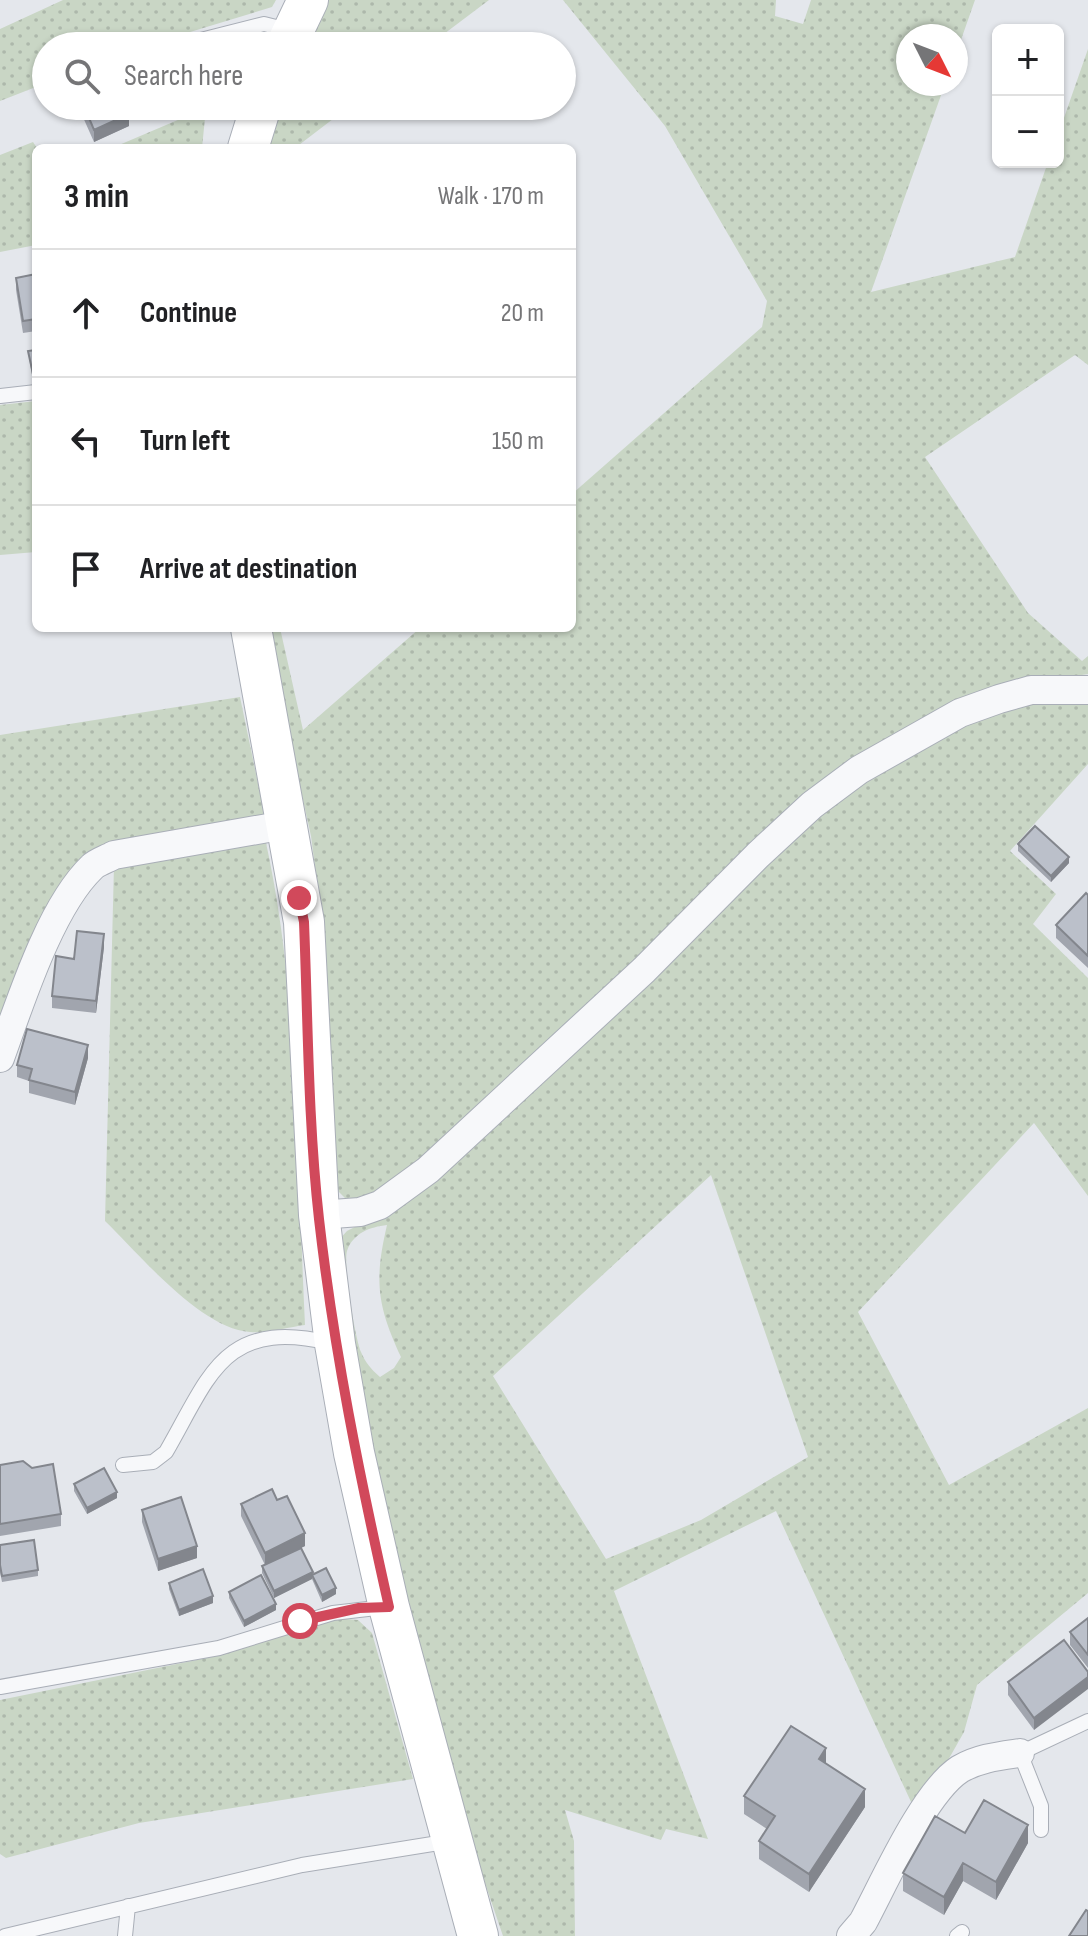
<!DOCTYPE html>
<meta charset="utf-8">
<style>
:root{--surface:#fff;--page:#f6f6f6;--text:#202124;--muted:#757577;--line:#e0e0e0}
body{margin:0;font-family:"Sofia Sans Condensed",sans-serif;background:var(--page);color:var(--text)}
.controls{position:absolute;right:24px;top:24px;display:grid;overflow:hidden;border-radius:12px;box-shadow:0 2px 6px #0004}
.controls button{width:72px;height:72px;display:grid;place-items:center;padding:0;border:0;border-bottom:2px solid var(--line);background:var(--surface);color:var(--text);font:40px sans-serif}
.compass{position:absolute;left:896px;top:24px;width:72px;height:72px;border-radius:50%;background:var(--surface);box-shadow:0 2px 6px #0004;rotate:132deg}
.stop{position:absolute;width:24px;height:24px;margin:-18px;border:6px solid #d1495b;border-radius:50%;background:#fff}
.stop.end{background:#d1495b;border-color:#fff;box-shadow:0 2px 8px #0008}
.list{margin:0;padding:0;list-style:none}
h2{display:flex;justify-content:space-between;align-items:center;height:104px;margin:0;padding:0 32px;font-size:34px}
h2 small{font-size:26px;font-weight:400;color:var(--muted)}
.list li{display:grid;grid-template-columns:52px 1fr auto;gap:24px;align-items:center;box-sizing:border-box;height:128px;padding:0 32px;border-top:2px solid var(--line)}
.list b{display:block;font-size:30px;white-space:nowrap}
.list em{font-size:26px;font-style:normal;color:var(--muted)}
.icon{flex:none;width:44px;height:44px;fill:none;stroke:currentColor;stroke-width:2;stroke-linecap:round;stroke-linejoin:round}
.map{position:relative;flex:none;width:1088px;height:1936px;overflow:hidden}
.search{position:absolute;background:var(--surface);box-shadow:0 2px 6px #0004;left:32px;top:32px;width:544px;height:88px;display:flex;align-items:center;gap:20px;box-sizing:border-box;padding:0 28px;border-radius:44px;color:var(--muted);font-size:30px}
.panel{position:absolute;background:var(--surface);box-shadow:0 2px 6px #0004;left:32px;top:144px;width:544px;height:488px;border-radius:12px}
.map>svg:first-child{display:block}
</style>
<div class="map">
<svg width="1088" height="1936" viewBox="0 0 1088 1936">
<defs>
<pattern id="grass-dots" width="8" height="8" patternUnits="userSpaceOnUse" patternTransform="scale(2)"><rect width="8" height="8" fill="#c9d6c5"/><path d="M2 2h.1M6 6h.1" fill="none" stroke="#adb8ab" stroke-width="1.8" stroke-linecap="round"/></pattern>
</defs>
<rect width="100%" height="100%" fill="#e4e7ec"/>
<path fill="url(#grass-dots)" fill-rule="evenodd" d="M63,0H276L272,7L144,46H46V83L0,101V29Z
M326,0H489L428,46H304Z
M563,0H776L775,16L803,24L811,0H975L956,54V36H908V84H945L871,292L1015,257L1048,162H1058V135L1088,49V365L1075,355L925,457L1028,613L1082,661L1088,656V674L1032,683L900,735L380,1197L348,1201L336,1189L324,937L311,836L265,628H280L303,730L420,628H572V494L762,327L767,301L665,126Z
M279,106H350L295,148H268Z
M206,108L202,148H112Z
M33,142L37,148L36,245L0,252V155Z
M36,401V552L0,555V405Z
M240,697L265,817L111,847L0,1031V735Z
M1032,699H1088V764L1010,851L1056,894L1033,924L1088,978V1196L1034,1123L858,1312L949,1485L1088,1408V1593L977,1685L964,1732L947,1762L912,1804L776,1511L614,1591L708,1839L666,1829L661,1840L565,1810L574,1841L575,1936H503L454,1792L362,1419L337,1242L347,1231L388,1210L818,807L960,722ZM711,1175L808,1457L701,1520L606,1559L493,1376ZM387,1225C374,1281 377,1305 401,1357L394,1368L380,1377C371,1369 365,1362 361,1352C355,1338 343,1264 347,1251C353,1233 370,1227 387,1225Z
M265,838C300,996 297,1164 305,1325C288,1327 267,1334 250,1332C201,1329 139,1254 105,1221L114,865Z
M333,1618L358,1620L372,1633L413,1779L139,1823L6,1858L0,1854V1700L221,1655Z"/>
<g fill="none" stroke-linecap="round" stroke-linejoin="round">
<g stroke="#a9aeb7" stroke-width="16">
<path id="lane" d="M177,46L264,24L292,31
M0,396L36,392
M123,1465L153,1462L166,1452C210,1376 223,1318 330,1343
M0,1687L219,1648L333,1613L385,1607
M1041,1830V1806L1020,1753L1088,1721
M5,1936L302,1865L451,1841
M125,1936L128,1906
M957,1936L962,1932"/>
</g>
<g stroke="#a9aeb7" stroke-width="30">
<path id="street" d="M0,1058C20,1003 50,907 92,867C97,862 107,859 114,855L285,825
M319,1215L360,1212L380,1205L428,1170L644,970L758,855L812,805L859,770L960,713L999,699L1031,690H1088
M851,1936L863,1922C884,1883 924,1792 960,1769C979,1758 999,1756 1020,1753"/>
</g>
<g stroke="#a9aeb7" stroke-width="42">
<path id="secondary" d="M286,46L308,0
M248,148L261,106
M251,628L304,922L319,1215L335,1344L354,1453L389,1607L478,1936"/>
</g>
<use href="#lane" stroke="#f7f8fa" stroke-width="14"/>
<use href="#street" stroke="#f7f8fa" stroke-width="28"/>
<use href="#secondary" stroke="#fff" stroke-width="40"/>
</g>
<path fill="#a1a5ae" d="M78,106H126L129,126L94,142Z
M36,274V331L23,333L16,290V278Z
M36,350V380L33,381L28,351Z
M1018,844L1069,863L1051,882L1018,851Z
M1088,895V968L1056,938V925Z
M104,947L96,1013L52,1008V996L74,959Z
M88,1058L75,1105L29,1093V1081L17,1077V1065Z
M0,1465L61,1514V1526L0,1536Z
M74,1484L117,1498L87,1514L74,1491Z
M277,1500L305,1546L301,1548L313,1575L336,1594L322,1602L312,1579L274,1598L262,1573V1566L265,1565L241,1516V1504Z
M142,1510L197,1558L158,1571L142,1522Z
M0,1545L38,1570V1576L2,1582L0,1572Z
M169,1583L213,1603L179,1616L169,1589Z
M229,1592L276,1610L244,1627L229,1598Z
M1088,1618V1668L1070,1645V1632Z
M1064,1640L1034,1730L1008,1695V1682Z
M826,1764L865,1807L809,1892L759,1859V1841L767,1829L744,1814V1796Z
M965,1833L1028,1843L996,1900L963,1881L944,1915L903,1891V1873Z"/>
<path fill="#83868d" d="M129,114V126L94,142V130Z
M1069,857V863L1051,882V876Z
M104,934V947L96,1013V1001Z
M88,1045V1058L75,1105V1092Z
M117,1492V1498L87,1514V1508Z
M305,1533V1546L265,1565V1553Z
M197,1546V1558L158,1571V1559Z
M313,1572L312,1579L274,1598V1591Z
M336,1588V1594L322,1602V1595Z
M213,1596V1603L179,1616V1610Z
M276,1604V1610L244,1627V1621Z
M1088,1677V1689L1034,1730V1718Z
M826,1748V1767L819,1759Z
M865,1789V1807L809,1892V1874Z
M1028,1825V1843L996,1900V1882Z
M963,1863V1881L944,1915V1897Z"/>
<path fill="#bbc0ca" stroke="#83868d" stroke-width="2" d="M84,106H126L129,114L94,130Z
M36,274V319L23,321L16,278Z
M36,350V374H33L28,351Z
M1035,826L1069,857L1051,876L1018,844Z
M1086,893L1088,895V956L1056,925Z
M77,931L104,934L96,1001L52,996L56,956L74,959Z
M27,1029L88,1045L75,1092L29,1080L32,1069L17,1065Z
M23,1461L32,1468L53,1464L61,1514L0,1524V1465Z
M104,1468L117,1492L87,1508L74,1484Z
M272,1489L277,1500L287,1496L305,1533L265,1553L241,1504Z
M181,1497L197,1546L158,1559L142,1510Z
M34,1540L38,1570L2,1576L0,1565V1545Z
M301,1548L313,1572L274,1591L262,1566Z
M326,1568L336,1588L322,1595L312,1575Z
M203,1569L213,1596L179,1610L169,1583Z
M261,1575L276,1604L244,1621L229,1592Z
M1088,1618V1655L1070,1632Z
M1064,1640L1088,1672V1677L1034,1718L1008,1682Z
M791,1726L826,1748L819,1759L865,1789L809,1874L759,1841L775,1816L744,1796Z
M984,1800L1028,1825L996,1882L963,1863L944,1897L903,1873L935,1816L965,1833Z
M1086,1910L1088,1911V1936H1069Z"/>
<g fill="none" stroke-linecap="round" stroke-linejoin="round">
<path stroke="#d1495b" stroke-width="10" d="M299,898L304,922C308,1021 308,1121 319,1219C334,1351 360,1478 389,1607L359,1608L300,1621"/>
</g>
</svg>
<div class="controls">
<button>+</button>
<button>−</button>
</div>
<svg class="compass" viewBox="-18 -18 36 36"><path d="M0-13l5 13h-10z" fill="#e53935"/><path d="M0 13l5-13h-10z" fill="#757577"/></svg>
<div class="stop" style="left:300px;top:1621px"></div>
<div class="stop end" style="left:299px;top:898px"></div>
<div class="search"><svg class="icon" aria-label="search" viewBox="0 0 24 24"><circle cx="10" cy="10" r="6"/><path d="M15 15l6 6"/></svg>Search here</div>
<section class="panel">
<h2>3 min<small>Walk · 170 m</small></h2>
<ul class="list">
<li><svg class="icon" aria-label="ahead" viewBox="0 0 24 24"><path d="M12 20V5M6 11l6-6 6 6"/></svg><div><b>Continue</b></div><em>20 m</em></li>
<li><svg class="icon" aria-label="left" viewBox="0 0 24 24"><path d="M17 20v-9H6M10 6l-5 5 5 5"/></svg><div><b>Turn left</b></div><em>150 m</em></li>
<li><svg class="icon" aria-label="arrive" viewBox="0 0 24 24"><path d="M6 21V4h12l-3 4 3 4H6"/></svg><div><b>Arrive at destination</b></div></li>
</ul>
</section>
</div>
